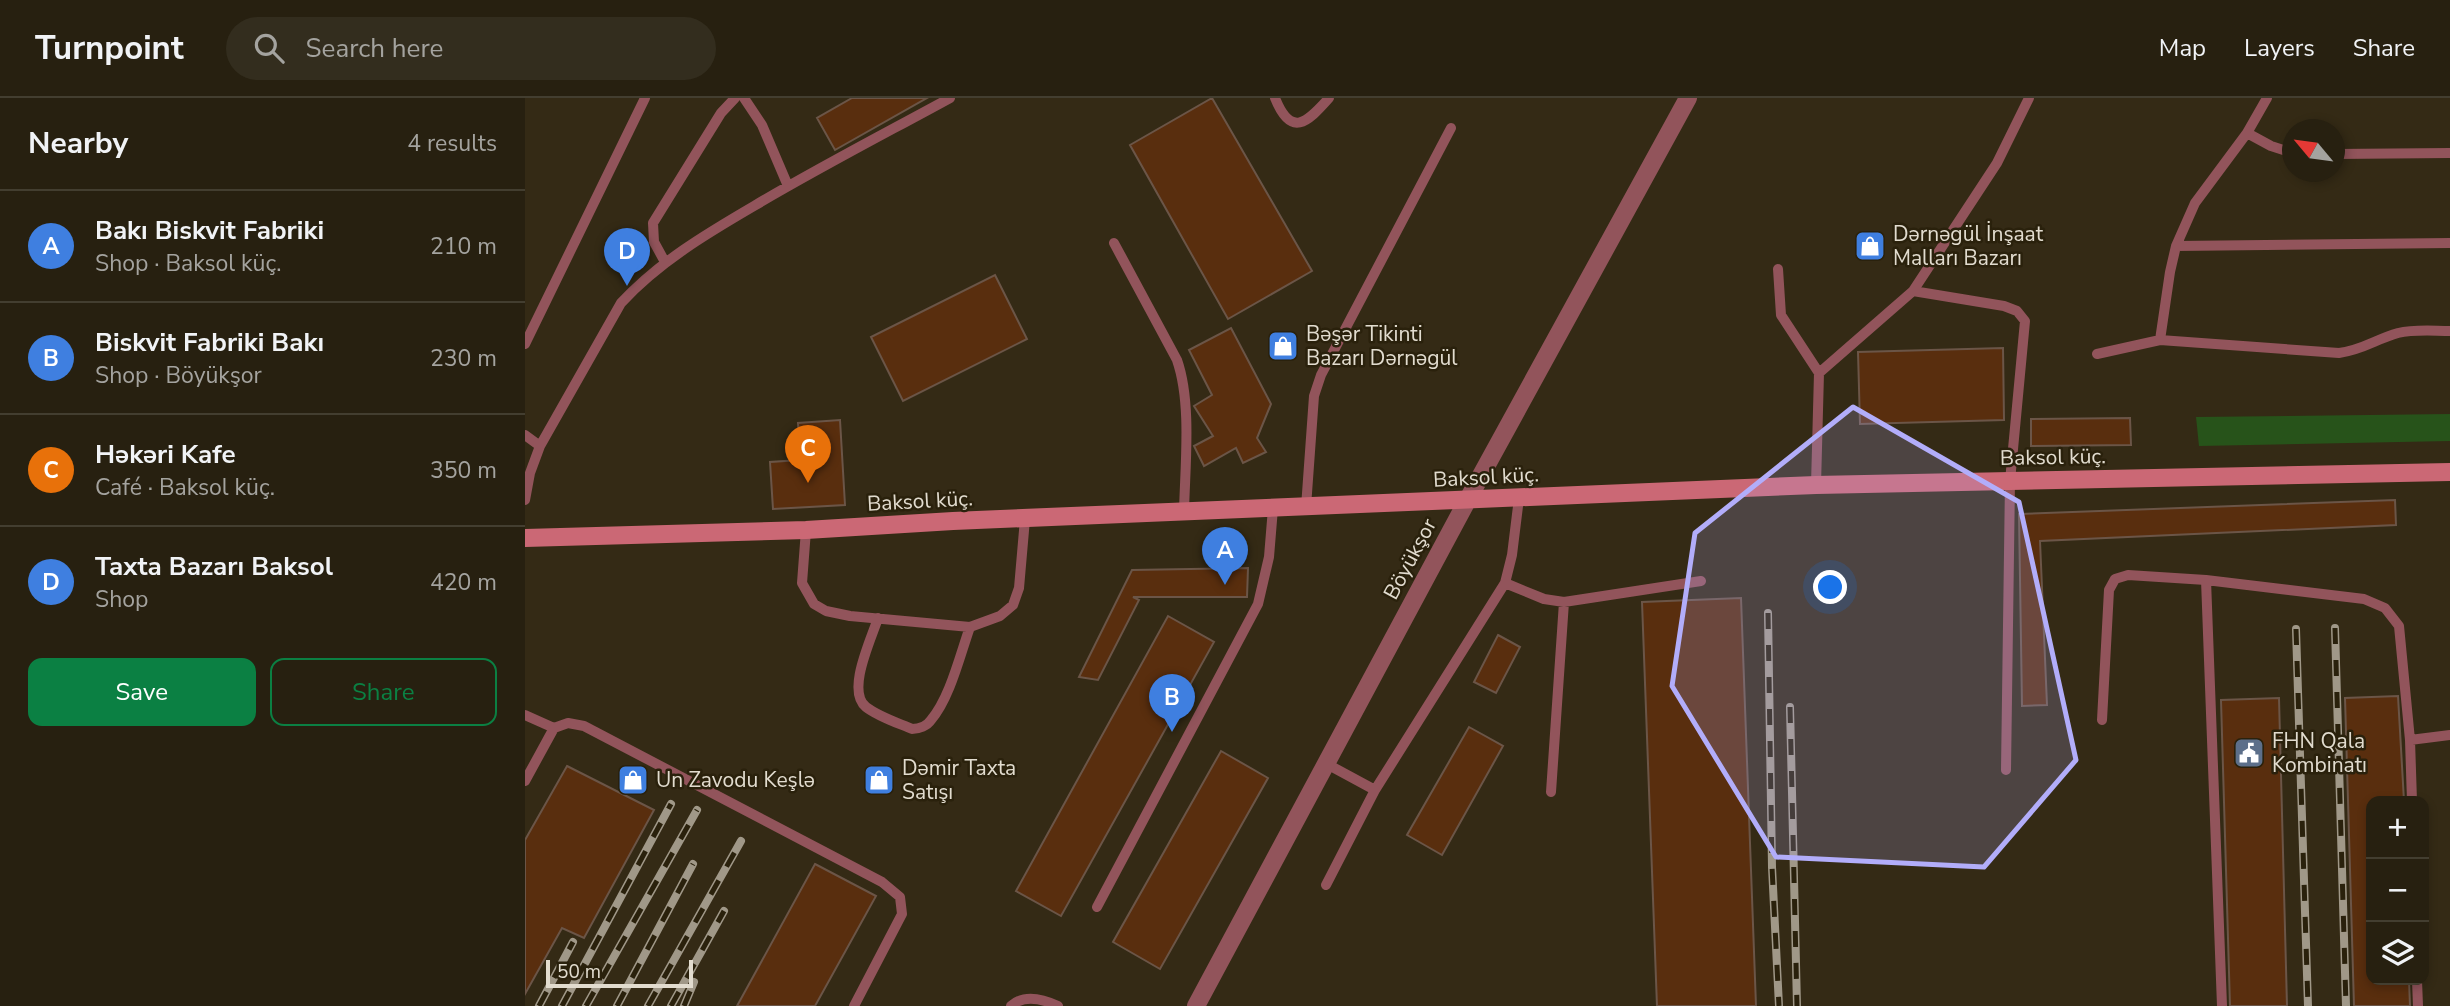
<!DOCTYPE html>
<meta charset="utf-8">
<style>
:root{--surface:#272010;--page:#332d1e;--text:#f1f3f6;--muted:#a4a39f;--line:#433e30;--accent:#0b8043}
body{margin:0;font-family:"Nunito Sans",sans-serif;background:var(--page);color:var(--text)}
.controls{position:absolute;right:21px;bottom:21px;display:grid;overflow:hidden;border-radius:14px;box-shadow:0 4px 10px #0003}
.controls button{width:63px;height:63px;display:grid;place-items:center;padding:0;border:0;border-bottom:2px solid var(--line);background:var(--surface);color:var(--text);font:35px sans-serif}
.compass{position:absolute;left:1757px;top:21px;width:63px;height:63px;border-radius:50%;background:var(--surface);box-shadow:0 4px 10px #0003;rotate:299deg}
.scale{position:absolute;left:21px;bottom:18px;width:147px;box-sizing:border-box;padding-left:7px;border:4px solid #e2dccf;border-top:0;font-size:19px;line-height:24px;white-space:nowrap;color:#e2dccf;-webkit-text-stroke:5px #2a210c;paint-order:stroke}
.you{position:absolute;left:1306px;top:490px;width:24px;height:24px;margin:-18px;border:5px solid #fff;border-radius:50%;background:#1a73e8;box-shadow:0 0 0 10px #1a73e833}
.badge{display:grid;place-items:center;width:46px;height:46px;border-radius:50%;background:var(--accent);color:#fff;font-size:23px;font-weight:700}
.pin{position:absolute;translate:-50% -58px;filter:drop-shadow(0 2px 4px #0008)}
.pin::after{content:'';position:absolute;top:37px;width:24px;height:21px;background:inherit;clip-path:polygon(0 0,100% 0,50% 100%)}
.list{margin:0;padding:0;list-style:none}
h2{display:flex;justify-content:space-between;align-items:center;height:91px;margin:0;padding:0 28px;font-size:30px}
h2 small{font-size:23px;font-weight:400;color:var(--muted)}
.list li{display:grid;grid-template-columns:46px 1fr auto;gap:21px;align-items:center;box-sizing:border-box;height:112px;padding:0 28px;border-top:2px solid var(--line)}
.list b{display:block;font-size:26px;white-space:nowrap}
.list p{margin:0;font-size:23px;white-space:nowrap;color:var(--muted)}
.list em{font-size:23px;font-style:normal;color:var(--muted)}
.actions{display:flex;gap:14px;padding:21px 28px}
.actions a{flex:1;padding:16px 0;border:2px solid var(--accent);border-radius:14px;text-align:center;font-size:24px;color:var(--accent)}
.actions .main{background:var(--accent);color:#fff}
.icon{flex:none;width:38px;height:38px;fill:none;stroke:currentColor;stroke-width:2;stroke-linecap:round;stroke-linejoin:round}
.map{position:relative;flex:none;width:1925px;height:908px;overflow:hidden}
header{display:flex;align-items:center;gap:42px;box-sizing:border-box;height:98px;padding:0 35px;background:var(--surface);border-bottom:2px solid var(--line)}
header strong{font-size:33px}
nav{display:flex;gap:38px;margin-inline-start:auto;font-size:24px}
.search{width:490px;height:63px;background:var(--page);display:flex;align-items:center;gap:18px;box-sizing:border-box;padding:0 24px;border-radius:38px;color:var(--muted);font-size:26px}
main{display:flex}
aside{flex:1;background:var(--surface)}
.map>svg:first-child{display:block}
</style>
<header>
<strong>Turnpoint</strong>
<div class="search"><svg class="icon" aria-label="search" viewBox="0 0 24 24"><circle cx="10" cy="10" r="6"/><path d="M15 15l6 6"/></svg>Search here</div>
<nav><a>Map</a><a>Layers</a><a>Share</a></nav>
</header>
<main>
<aside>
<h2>Nearby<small>4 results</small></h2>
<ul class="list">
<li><span class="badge" style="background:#3f7fe0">A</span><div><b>Bakı Biskvit Fabriki</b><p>Shop · Baksol küç.</p></div><em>210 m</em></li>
<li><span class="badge" style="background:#3f7fe0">B</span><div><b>Biskvit Fabriki Bakı</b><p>Shop · Böyükşor</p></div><em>230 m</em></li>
<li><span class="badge" style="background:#e8710a">C</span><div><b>Həkəri Kafe</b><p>Café · Baksol küç.</p></div><em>350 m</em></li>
<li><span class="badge" style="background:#3f7fe0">D</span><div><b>Taxta Bazarı Baksol</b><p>Shop</p></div><em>420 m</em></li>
</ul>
<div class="actions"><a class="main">Save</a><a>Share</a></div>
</aside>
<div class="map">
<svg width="1925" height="908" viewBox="0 0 1925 908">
<rect width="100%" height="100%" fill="#342a15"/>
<path fill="#27531a" d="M1925,316V343L1674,348L1671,319Z"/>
<path fill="#592e0e" stroke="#6b5547" stroke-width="2" d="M327,0H402L310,52L292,20Z
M687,0L787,173L703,221L605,47Z
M470,177L502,241L378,303L346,239Z
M706,230L746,306L732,340L741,354L718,365L711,350L679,368L669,348L688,338L669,308L687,297L664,252Z
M1478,250L1479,322L1335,326L1333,254Z
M1605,320L1606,347L1506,348V321Z
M315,322L320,407L248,411L245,364L275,362L273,325Z
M1870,402L1871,427L1515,443L1522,607L1497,608L1494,416Z
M723,470L722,499H608L614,502L573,582L554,579L607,472Z
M1216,500L1231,908H1132L1117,504Z
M643,518L689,544L536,818L491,793Z
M973,537L995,549L971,595L949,584Z
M1873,598L1879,703H1846V882H1884L1885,908H1829L1820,600Z
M1754,600L1762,908H1705L1696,602Z
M944,629L978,648L917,757L882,737Z
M696,653L743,680L635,871L588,844Z
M42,668L129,712L59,840L37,830L0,896V742Z
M290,766L351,798L290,908H212Z"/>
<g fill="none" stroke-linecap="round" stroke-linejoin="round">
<path stroke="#92545b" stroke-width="10" d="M219,0L237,27L263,88
M750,0C766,40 782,25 804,0
M1722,35L1746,48L1768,55
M1810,56L1925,55
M589,145L652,262C667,305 660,368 659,414
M1651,148L1925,145
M140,164L129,144L128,125L196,15L210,0
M1253,171L1256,217L1294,275L1388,193L1472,65L1504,0
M1388,193L1479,208L1492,213L1500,223L1485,383L1481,672
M1635,242L1645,174L1651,148L1670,105L1722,35L1742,0
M0,246L120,0
M1572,256L1635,242L1814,255C1838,252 1851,241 1873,235C1890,231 1908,233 1925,233
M0,337L15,348
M1291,387L1294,275
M0,402L5,375L15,348L96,205C134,164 181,136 229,108C293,70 359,36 425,0
M781,409L789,298L796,277L926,30
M281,432L277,485L289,506L301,513L325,518L445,529L475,518L488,507L494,490L500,421
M1681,482L1697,908
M980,485L1019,501L1039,504L1176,483
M353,520C346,542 321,593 341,609C354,619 373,625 387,631C394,631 402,628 406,622C425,600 435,557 445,529
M0,617L29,630
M1577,622L1584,492L1590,481L1603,477L1681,482L1839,501L1860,510L1874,528L1885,642L1887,703
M1885,642L1925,637
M802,666L850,692
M0,683L29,630L43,625L59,628L357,784L375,799L377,816L329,908
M1026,694L1039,504
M801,787L850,692L980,485L987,457L994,400
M572,809L733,506L744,459L748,410
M1892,882L1893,908
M486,908C499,896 518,901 533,908"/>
<path stroke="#92545b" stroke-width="18" d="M671,908L942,403L1163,0"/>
<path stroke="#cb6875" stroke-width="18" d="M0,440L281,432L428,423L1291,387L1925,374"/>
<g stroke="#a09888" stroke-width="8">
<path id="rail" d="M1243,515L1247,769L1254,908
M1810,530L1821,908
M1771,531L1783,908
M1265,609L1272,908
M14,908L48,844
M37,908L146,706
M61,908L172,712
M92,908L168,766
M123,908L216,743
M146,908L199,813
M159,908L169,884"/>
</g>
<use href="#rail" stroke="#2a210c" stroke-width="5" stroke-dasharray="16" stroke-linecap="butt"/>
</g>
<path fill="#b2adfa" fill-opacity="0.2" stroke="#b2adfa" stroke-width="5" stroke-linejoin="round" d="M1328,309L1494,404L1551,662L1459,769L1251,759L1147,588L1170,435Z"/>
<defs>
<g id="shop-square" transform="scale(1.575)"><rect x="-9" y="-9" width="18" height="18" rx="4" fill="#3f7fe0" stroke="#2a210c"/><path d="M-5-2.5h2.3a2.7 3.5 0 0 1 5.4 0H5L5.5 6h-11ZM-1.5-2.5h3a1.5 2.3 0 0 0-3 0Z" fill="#fff"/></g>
<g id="civic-square" transform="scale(1.575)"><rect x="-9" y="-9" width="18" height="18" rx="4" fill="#5c6f8a" stroke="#2a210c"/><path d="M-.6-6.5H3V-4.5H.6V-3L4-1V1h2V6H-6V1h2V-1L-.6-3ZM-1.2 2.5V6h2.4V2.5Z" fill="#fff"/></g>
</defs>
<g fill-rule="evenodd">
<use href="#shop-square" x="1345" y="148"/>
<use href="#shop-square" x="758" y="248"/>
<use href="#civic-square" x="1724" y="655"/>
<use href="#shop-square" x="108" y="682"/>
<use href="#shop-square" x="354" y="682"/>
</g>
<g text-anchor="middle" stroke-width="5" stroke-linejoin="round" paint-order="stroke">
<g font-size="21" fill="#e2dccf" stroke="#2a210c" text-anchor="start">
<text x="1368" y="143">Dərnəgül İnşaat<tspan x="1368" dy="24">Malları Bazarı</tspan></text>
<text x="781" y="243">Bəşər Tikinti<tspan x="781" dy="24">Bazarı Dərnəgül</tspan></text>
<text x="1747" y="650">FHN Qala<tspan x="1747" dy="24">Kombinatı</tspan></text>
<text x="377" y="677">Dəmir Taxta<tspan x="377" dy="24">Satışı</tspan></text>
<text x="131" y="689">Un Zavodu Keşlə</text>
</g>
<g font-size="21" fill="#e2dccf" stroke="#2a210c">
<text transform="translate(1528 359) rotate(-1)" y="7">Baksol küç.</text>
<text transform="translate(961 379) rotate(-3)" y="7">Baksol küç.</text>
<text transform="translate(395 403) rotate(-3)" y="7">Baksol küç.</text>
<text transform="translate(885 461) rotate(-62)" y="7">Böyükşor</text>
</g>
</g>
</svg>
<div class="controls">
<button>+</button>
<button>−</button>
<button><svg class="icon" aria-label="layers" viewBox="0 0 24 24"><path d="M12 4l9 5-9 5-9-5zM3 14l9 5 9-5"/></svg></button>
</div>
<svg class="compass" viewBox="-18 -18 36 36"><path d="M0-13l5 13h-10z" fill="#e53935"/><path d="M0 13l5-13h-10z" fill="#a4a39f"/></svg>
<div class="scale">50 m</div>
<div class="you"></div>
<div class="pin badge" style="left:700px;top:487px;background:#3f7fe0">A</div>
<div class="pin badge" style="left:647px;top:634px;background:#3f7fe0">B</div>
<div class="pin badge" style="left:283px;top:385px;background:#e8710a">C</div>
<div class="pin badge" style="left:102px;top:188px;background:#3f7fe0">D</div>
</div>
</main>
